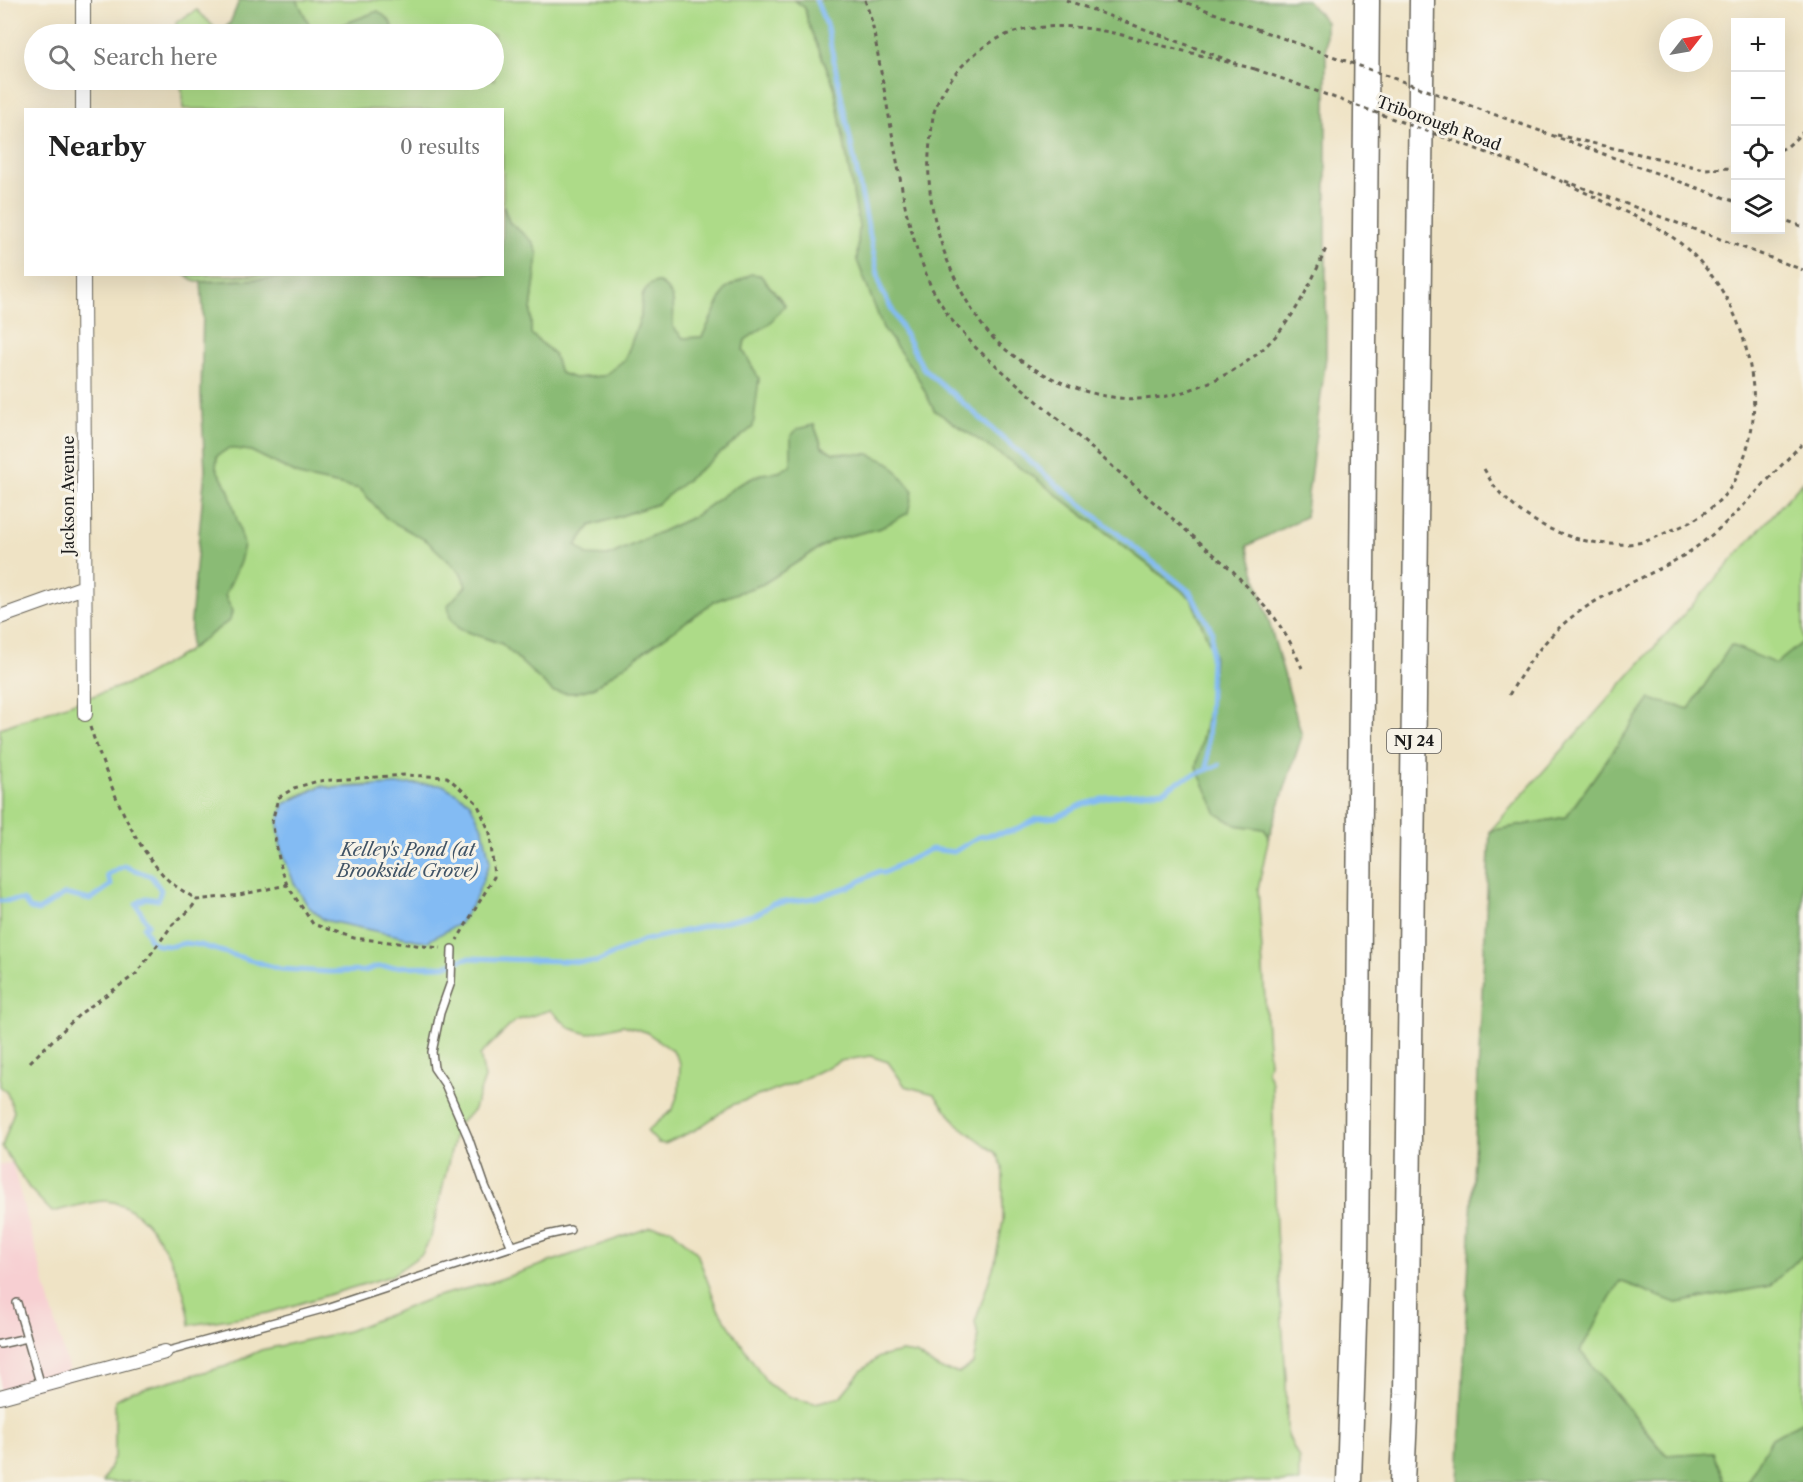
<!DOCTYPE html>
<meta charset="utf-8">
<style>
:root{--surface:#fff;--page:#f6f6f6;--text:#222;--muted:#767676;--line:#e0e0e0}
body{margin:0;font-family:"Libre Caslon Text",serif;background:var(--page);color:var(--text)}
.controls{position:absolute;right:18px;top:18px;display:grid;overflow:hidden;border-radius:0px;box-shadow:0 6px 24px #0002}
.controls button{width:54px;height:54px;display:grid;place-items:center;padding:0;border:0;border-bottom:2px solid var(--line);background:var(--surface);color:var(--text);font:30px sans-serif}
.compass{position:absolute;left:1659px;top:18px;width:54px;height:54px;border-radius:50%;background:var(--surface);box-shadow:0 6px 24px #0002;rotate:59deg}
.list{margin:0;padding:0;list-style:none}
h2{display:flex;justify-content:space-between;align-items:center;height:78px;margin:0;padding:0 24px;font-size:26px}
h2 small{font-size:20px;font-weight:400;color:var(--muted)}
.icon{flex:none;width:33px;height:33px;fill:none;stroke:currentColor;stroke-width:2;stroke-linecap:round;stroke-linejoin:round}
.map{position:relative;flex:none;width:1803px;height:1482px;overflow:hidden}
.search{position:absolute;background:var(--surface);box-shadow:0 6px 24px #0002;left:24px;top:24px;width:480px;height:66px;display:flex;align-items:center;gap:15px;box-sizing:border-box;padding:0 21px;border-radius:33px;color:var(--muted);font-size:22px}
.panel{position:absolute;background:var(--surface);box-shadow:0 6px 24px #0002;left:24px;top:108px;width:480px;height:168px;border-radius:0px}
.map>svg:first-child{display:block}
</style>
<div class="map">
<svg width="1803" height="1482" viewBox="0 0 1803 1482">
<rect width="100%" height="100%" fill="#f7f3e8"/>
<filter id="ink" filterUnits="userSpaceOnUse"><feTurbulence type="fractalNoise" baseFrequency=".0167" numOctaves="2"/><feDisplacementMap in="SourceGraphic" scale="12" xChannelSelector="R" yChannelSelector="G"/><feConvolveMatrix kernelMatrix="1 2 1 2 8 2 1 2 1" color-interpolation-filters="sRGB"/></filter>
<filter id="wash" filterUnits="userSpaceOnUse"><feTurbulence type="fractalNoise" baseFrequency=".008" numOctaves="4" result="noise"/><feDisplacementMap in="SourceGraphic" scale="24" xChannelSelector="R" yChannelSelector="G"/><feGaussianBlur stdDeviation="1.35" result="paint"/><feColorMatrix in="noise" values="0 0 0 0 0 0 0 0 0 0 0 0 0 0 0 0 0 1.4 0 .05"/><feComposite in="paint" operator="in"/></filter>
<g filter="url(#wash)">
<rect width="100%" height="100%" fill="#efe3c5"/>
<path fill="#f7cfd2" d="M12,1163L71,1379L0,1397V1165Z"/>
<path fill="#addb88" stroke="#647c52" stroke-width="1.5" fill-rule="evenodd" d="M297,0H794L805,8L808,23L834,86L859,226L857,260L883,328L916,374L934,410L1035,478L1191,598L1214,655L1211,697L1236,825L1264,829L1269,836L1258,889L1269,1063L1267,1071L1272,1083L1276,1230L1286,1378L1287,1433L1299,1459V1482H103L115,1455V1400L132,1391L227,1366L261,1350L348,1331L434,1297L492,1282L651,1227L670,1228L697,1253L718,1309L768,1384L792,1398L815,1403L840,1397L861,1371L879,1357L902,1352L916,1354L939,1369L959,1373L973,1364L978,1337L975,1322L995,1262L1003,1221V1167L996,1153L957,1124L934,1094L905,1086L888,1062L870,1056L840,1061L795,1083L732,1105L697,1129L665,1144L658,1143L647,1131L673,1109L679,1090L680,1063L673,1051L646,1032L623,1025L588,1034L570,1028L550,1010L515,1021L480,1055L485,1078L473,1111L457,1125L431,1237L422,1254L391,1276L268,1313L190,1325C187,1284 154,1204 106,1201C94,1200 65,1209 52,1212L29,1188L2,1147L14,1111L7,1093L0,1086V728L133,682L185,653L230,620L232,611L225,595L240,562L229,491L216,468L217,456L229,448L251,451L303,477L360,489L387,519L427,540L461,573L466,586L450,618L459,629L502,644L553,692L574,693L593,688L715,601L763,584L832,540L881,528L869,454L833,453L822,446L814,425L791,465L779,472L761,474L738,485L693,517L608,556H588L576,545L590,526L657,504L759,379L743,350L745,340L770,323L785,304L760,275L726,288L702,337L683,338L673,327C673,307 678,292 657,282L649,285L642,296L641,317L625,359L604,376L574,378L560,373L554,354L531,334V310L538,254L532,241L509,222L503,204L502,110L183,109L181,80H285L289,82L296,80H494V34H396L389,20L378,11L325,31L311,28ZM373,785L292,799L321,786L332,788Z
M197,10L221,34H177L176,22Z
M185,275H306L287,278L196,282Z
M1803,481V642L1776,664L1731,646L1689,709L1650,699L1566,817L1490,831Z
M1803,1255V1421L1772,1438L1747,1482H1725L1713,1452L1667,1455L1580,1351L1620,1281L1677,1303L1769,1286Z"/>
<path fill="#8abb74" stroke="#536c48" stroke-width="1.5" d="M237,0H297L311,28L326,31L378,11L389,20L396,34H221L220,33L230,23L239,1Z
M794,0H1307L1326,22V357L1305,517L1247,546L1302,736L1269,836L1264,829L1236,825L1217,814L1196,767L1211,697L1214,655L1191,598L1035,478L934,410L916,374L883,328L857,260L859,226L834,86L808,23L805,8Z
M503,204L509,222L532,241L538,254L531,310V334L554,354L560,373L574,378L604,376L625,359L641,317L642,296L649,285L657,282C678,292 673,307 673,327L683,338L702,337L726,288L751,274L760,275L785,305L770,323L745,340L743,350L759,379L753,427L657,504L590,526L576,545L587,555L608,556L693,517L738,485L761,474L779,472L791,465V436L797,429L814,425L822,447L833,453L869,454L890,463L913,491L908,513L881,528L832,540L763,584L715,601L593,688L574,693L553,692L502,644L459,629L450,618L448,605L466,586L461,573L427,541L387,519L360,489L303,477L251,451L229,448L217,456L216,468L229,491L244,545L240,562L225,595L232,611L230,620L190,649L191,621L205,470L201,396L203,310L201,282L287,278L306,274H502Z
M1803,642V1255L1769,1286L1676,1303L1620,1281L1580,1351L1666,1455L1713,1452L1725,1482H1458L1490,831L1566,817L1650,699L1689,709L1731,645L1776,664Z
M1803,1421V1482H1747L1772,1438Z"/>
<path fill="#83bbf3" stroke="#506c88" stroke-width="1.5" d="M414,784L443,785L469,801L483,829L490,862L474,902L459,924L426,942L324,920L308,906L294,883L281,849L278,823L284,804L321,786L332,788Z"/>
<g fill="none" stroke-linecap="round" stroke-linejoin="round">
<path stroke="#83bbf3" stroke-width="5" d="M816,0L827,27L881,289L923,368L1058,486L1190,592L1212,631L1207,770
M0,901L23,900L30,909L38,911L65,894L90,900L111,885L107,875L124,866L151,876L161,890L158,900L146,898L136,904L148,924L144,927L150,940L158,945L172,946L185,943L200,945L280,969L330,972L365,971L376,967L445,966L467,958L596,962L642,941L757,914L772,904L814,898L851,886L879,871L883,873L931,849L954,852L978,837L1013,831L1037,819L1057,817L1081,805L1113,796L1163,791L1181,780L1219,765"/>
</g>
</g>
<g filter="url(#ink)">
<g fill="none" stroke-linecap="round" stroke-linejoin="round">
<g stroke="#666257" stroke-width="10">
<path id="service" d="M452,949L451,982L440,1013L432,1052L434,1068L445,1084L468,1137L485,1186L512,1247
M17,1303L41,1386
M0,1344L27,1338
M165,1352L326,1308L547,1235L570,1230"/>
</g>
<g stroke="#666257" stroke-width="16">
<path id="minor" d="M83,0V34
M83,80V110
M83,274L85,714
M0,617L84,587
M0,1397L165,1352"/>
</g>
<g stroke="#666257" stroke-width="27">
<path id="motorway" d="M1349,1482L1356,1261L1367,0
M1402,1482L1406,1394L1422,0"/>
</g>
<path stroke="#666257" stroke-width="3" stroke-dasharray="4.5 4.5" stroke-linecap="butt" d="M865,0L872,22L906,211L917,250L931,287L949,317L976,348L1233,571L1275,618L1290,642L1302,668
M1066,0L1236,63
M1179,0L1257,29
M1255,69C1223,61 1192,53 1160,45C1116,33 1074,21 1028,29C1002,33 980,47 962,66C950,79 941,93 935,109C932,117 932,127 931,135C921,200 944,271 982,325C1004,354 1036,372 1070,386C1107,400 1147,404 1186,391C1267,364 1295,322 1327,246
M1543,132L1736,202
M1557,135L1704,169L1736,168
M1780,150L1788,146L1803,132
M1565,181L1803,270
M1780,218L1803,227
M1484,469C1488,475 1491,483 1496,488C1529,529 1592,552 1643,542C1653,539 1663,534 1672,530C1695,522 1719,505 1733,484C1736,480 1738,473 1740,468C1756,429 1757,398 1748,357C1739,313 1716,272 1680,243C1662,228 1638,218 1617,208C1593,196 1568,184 1543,173
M1509,695C1523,671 1538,648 1558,629C1596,592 1652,578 1695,548C1735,519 1768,478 1803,443
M90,727C108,779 128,838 167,879C175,887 187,893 197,900L239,895L287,885L313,924L354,938L441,948
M287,885L280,864L272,822L278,798L294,788L318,781L405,775L447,777L477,803L490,833L494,877L457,940
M30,1062L81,1013L136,974L173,924L190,910L197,900"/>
<use href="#service" stroke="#fff" stroke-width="7"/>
<use href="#minor" stroke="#fff" stroke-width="14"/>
<use href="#motorway" stroke="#fff" stroke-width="24"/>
<path stroke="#666257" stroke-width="3" stroke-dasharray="4.5 4.5" stroke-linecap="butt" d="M1257,29L1543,132
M1255,69L1543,173"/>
</g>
</g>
<g text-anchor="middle" stroke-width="6" stroke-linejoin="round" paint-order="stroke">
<rect fill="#f7f3e8" stroke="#5e5c59" stroke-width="1.5" x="1387" y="729" width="54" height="24" rx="4.5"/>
<g font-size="15" font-weight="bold" fill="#1c1c1c">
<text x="1414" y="746">NJ 24</text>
</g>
<g font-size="16" fill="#1c1c1c" stroke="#f7f3e8">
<text transform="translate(1439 123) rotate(20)" y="6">Triborough Road</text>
<text transform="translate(68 495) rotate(-90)" y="6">Jackson Avenue</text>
</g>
<g font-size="18" font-style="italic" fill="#405467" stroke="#f7f3e8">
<text x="408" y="856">Kelley's Pond (at<tspan x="408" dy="21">Brookside Grove)</tspan></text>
</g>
</g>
</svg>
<div class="controls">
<button>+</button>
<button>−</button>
<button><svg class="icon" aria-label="locate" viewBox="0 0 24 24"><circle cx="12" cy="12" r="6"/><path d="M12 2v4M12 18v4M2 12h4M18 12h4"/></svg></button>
<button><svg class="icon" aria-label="layers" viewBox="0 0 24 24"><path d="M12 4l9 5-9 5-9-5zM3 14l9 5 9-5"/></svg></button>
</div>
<svg class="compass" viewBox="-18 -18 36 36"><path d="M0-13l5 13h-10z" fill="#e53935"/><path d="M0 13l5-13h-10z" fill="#767676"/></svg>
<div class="search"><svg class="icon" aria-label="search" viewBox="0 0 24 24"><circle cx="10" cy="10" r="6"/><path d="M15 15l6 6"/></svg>Search here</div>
<section class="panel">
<h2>Nearby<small>0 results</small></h2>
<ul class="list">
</ul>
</section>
</div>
